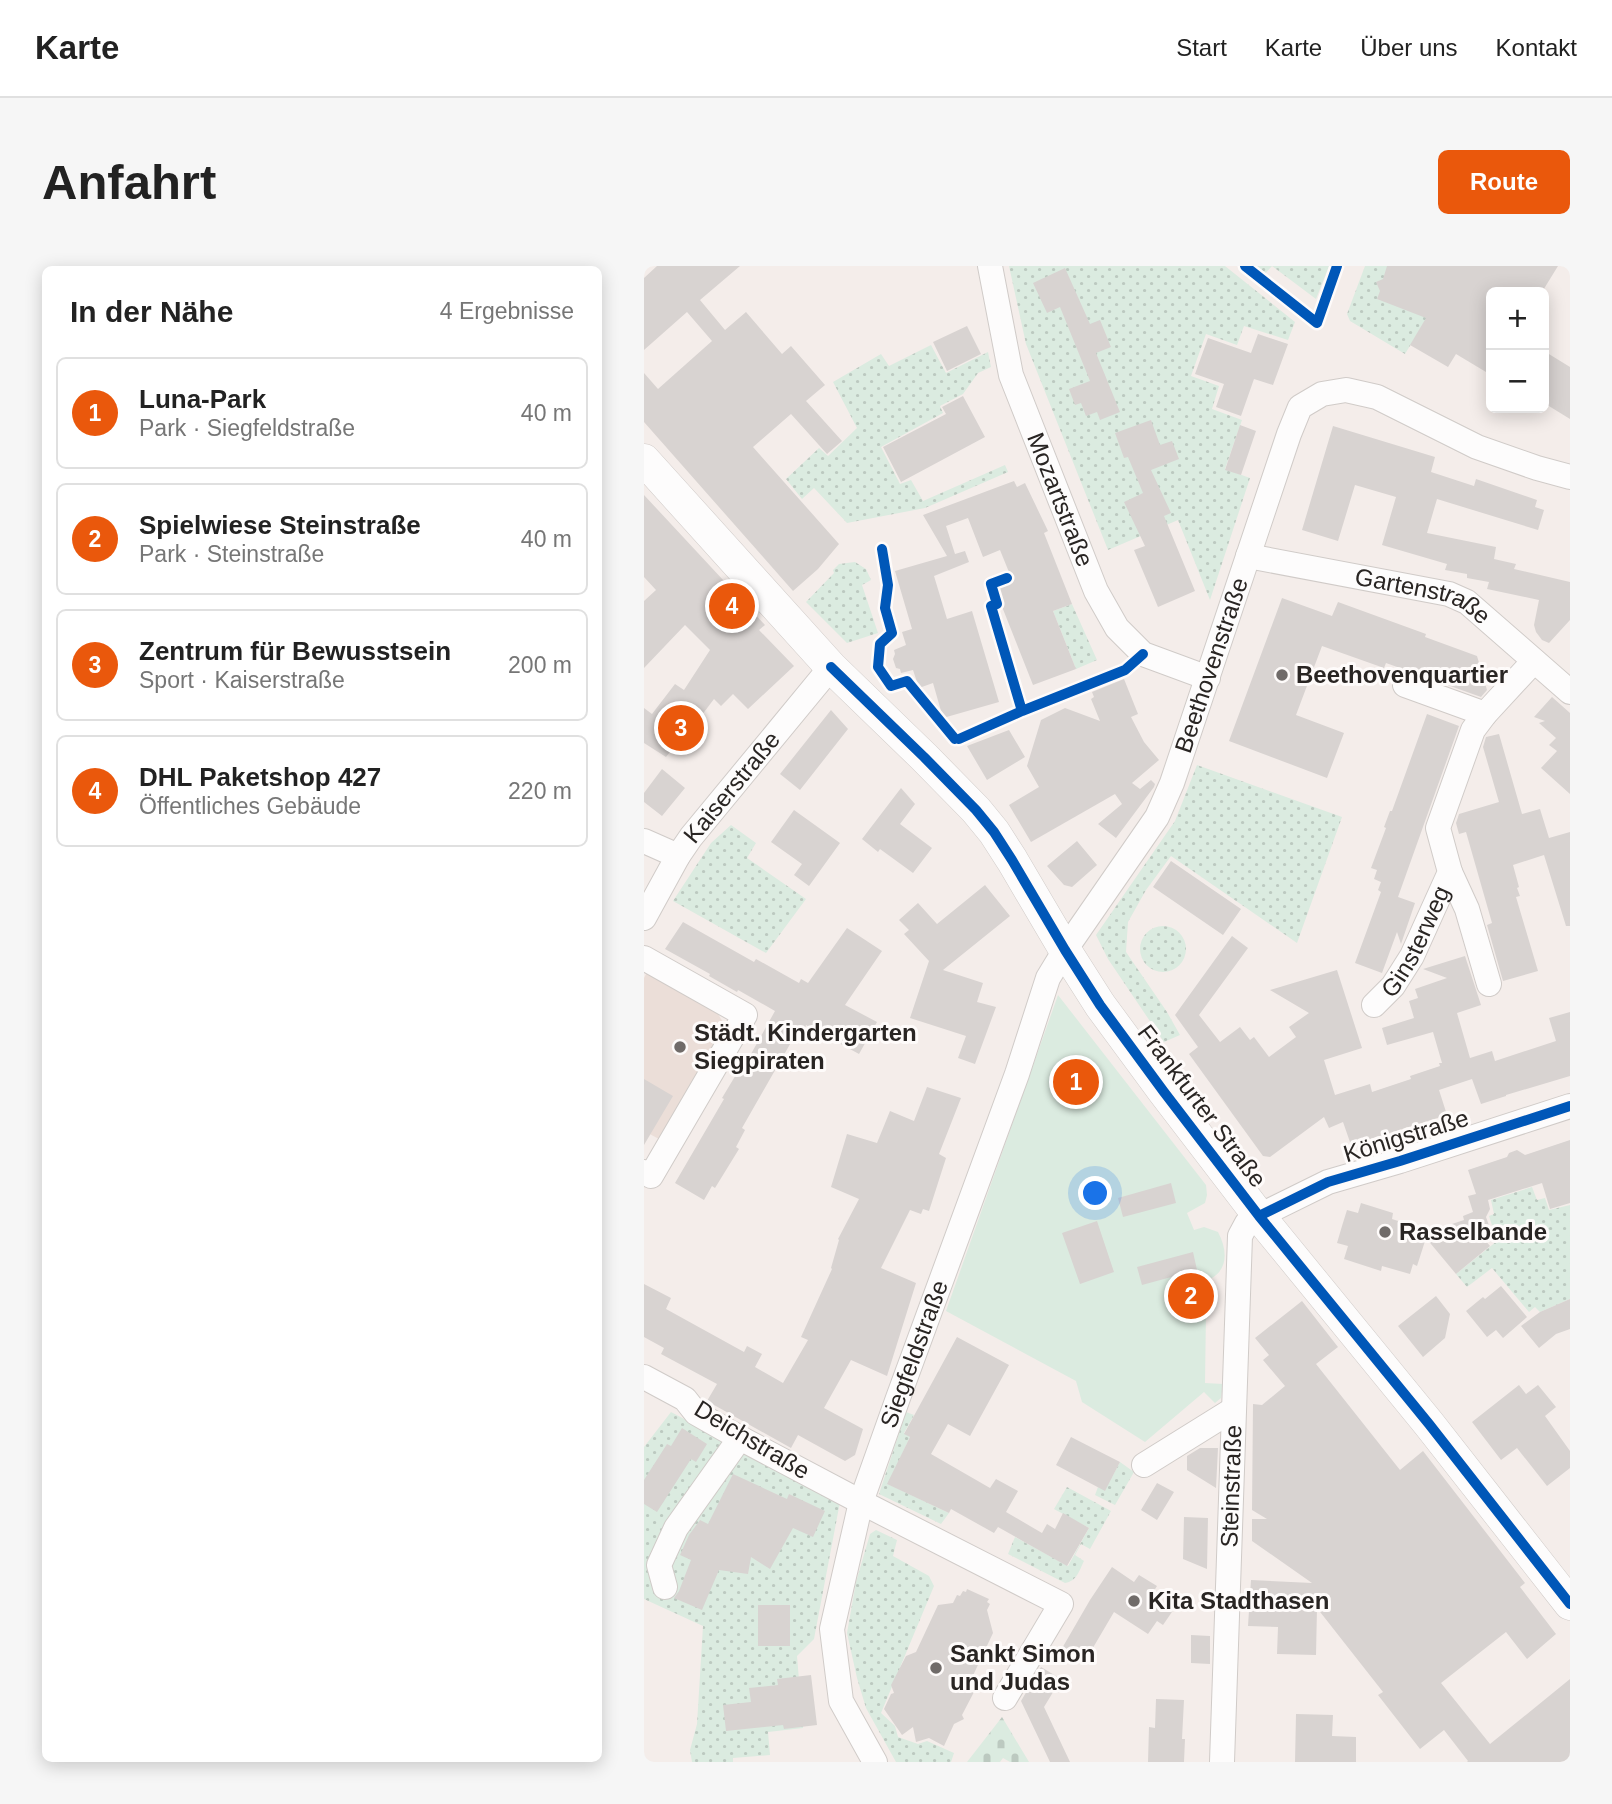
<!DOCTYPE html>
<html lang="de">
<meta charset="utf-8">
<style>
:root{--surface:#fff;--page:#f6f6f6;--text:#222;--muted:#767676;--line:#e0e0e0;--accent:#ea580c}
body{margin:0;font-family:Arial,sans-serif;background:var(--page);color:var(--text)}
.controls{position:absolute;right:21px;top:21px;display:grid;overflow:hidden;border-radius:10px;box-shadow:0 4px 18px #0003}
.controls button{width:63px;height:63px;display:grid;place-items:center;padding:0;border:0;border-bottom:2px solid var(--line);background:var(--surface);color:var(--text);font:35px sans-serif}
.you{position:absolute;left:452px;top:928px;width:24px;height:24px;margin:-18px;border:5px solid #fff;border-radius:50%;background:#1a73e8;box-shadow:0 0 0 10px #1a73e833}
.badge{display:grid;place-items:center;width:46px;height:46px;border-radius:50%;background:var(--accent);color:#fff;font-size:23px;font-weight:700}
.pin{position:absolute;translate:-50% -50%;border:4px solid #fff;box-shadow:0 2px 7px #0006}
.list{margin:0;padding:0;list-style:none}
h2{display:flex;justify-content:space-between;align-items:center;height:91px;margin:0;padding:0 28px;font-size:30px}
h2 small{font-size:23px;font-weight:400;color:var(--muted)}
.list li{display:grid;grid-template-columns:46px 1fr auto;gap:21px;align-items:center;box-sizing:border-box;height:112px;margin:0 14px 14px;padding:0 14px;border:2px solid var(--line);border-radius:10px}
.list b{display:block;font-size:26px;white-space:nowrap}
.list p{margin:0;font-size:23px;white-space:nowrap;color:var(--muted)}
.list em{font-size:23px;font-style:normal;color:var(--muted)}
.map{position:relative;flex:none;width:926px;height:1496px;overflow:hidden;border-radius:10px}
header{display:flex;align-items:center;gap:42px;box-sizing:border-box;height:98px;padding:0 35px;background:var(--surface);border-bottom:2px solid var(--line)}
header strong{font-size:33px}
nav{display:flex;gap:38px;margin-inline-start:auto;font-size:24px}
.intro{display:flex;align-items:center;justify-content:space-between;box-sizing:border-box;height:168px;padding:0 42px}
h1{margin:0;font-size:49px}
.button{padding:18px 32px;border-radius:10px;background:var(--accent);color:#fff;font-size:24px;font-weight:700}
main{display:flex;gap:42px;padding:0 42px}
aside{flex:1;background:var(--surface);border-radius:10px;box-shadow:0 4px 18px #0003}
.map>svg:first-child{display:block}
</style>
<header>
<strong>Karte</strong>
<nav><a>Start</a><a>Karte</a><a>Über uns</a><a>Kontakt</a></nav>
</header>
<div class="intro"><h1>Anfahrt</h1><a class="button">Route</a></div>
<main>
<aside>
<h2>In der Nähe<small>4 Ergebnisse</small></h2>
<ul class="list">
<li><span class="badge">1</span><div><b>Luna-Park</b><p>Park · Siegfeldstraße</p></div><em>40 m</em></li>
<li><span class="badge">2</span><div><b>Spielwiese Steinstraße</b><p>Park · Steinstraße</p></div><em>40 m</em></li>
<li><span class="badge">3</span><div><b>Zentrum für Bewusstsein</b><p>Sport · Kaiserstraße</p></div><em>200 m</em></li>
<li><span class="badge">4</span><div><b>DHL Paketshop 427</b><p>Öffentliches Gebäude</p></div><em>220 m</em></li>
</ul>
</aside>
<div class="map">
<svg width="926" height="1496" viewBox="0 0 926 1496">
<defs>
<pattern id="grass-dots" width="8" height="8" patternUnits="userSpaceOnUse" patternTransform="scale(1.75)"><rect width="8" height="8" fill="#dbebe0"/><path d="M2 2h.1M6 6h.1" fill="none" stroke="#bcc9c0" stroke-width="1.8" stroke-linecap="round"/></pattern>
<pattern id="cemetery-stones" width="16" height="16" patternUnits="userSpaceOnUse" patternTransform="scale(1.75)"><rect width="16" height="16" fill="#dbebe0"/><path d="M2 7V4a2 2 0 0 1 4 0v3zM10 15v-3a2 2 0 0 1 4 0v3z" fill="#bcc9c0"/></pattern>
</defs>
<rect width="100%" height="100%" fill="#f4edea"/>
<path fill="#ebded8" d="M3,706L74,748L80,758L81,770L15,873L0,865V712Z"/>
<path fill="url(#grass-dots)" d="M365,0H581L651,56L644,74L600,60L593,79L562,68L547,110L575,120L568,143L598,154L581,203L606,212L566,334L534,254L464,284L382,78Z
M607,0H685L672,33L628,0L619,10Z
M721,0H814L761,88L706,55L703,48Z
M287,79L302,107L344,86L347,101L334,107L319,128L296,140L299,147L237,181L256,218L267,214L279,235L361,199L364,206L281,242L203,257L170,222L158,233L142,213L175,182L184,190L213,162L189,116L237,88L245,100Z
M211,296L222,303L227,314L218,319L234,367L203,377L162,336L190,307L189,304L195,298Z
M428,338L453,394L432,403L409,345Z
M553,499L698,551L653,677L527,590L502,624L484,656L482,686L523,746L536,769L520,776L464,693L452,669L531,555Z
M87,559L112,577L103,592L162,633L122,687L29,635L67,577Z
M496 683a23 23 0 1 1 46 0a23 23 0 1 1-46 0Z
M888,921L893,934L901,932L905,944L926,939V1033L896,1046L891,1041L885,1046L848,1002L823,1021L812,1008L853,975L845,950L850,948L847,934Z
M27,1146L196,1236L170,1373L153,1390L159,1462L124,1466L126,1489L89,1492V1496H48L46,1484L53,1458L59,1360L0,1333V1181Z
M262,1146L270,1149L260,1167L266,1171L244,1218L305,1247L297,1258L235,1228Z
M476,1196L490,1206L471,1239L451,1229L454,1221L461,1224Z
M423,1221L467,1245L446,1283L437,1278L431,1289L440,1295C435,1305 433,1315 421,1317L364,1288L371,1271L424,1300L445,1262L410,1243Z
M232,1264L253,1274L249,1290L285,1310L290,1320L237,1447L251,1460L254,1471L274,1478L283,1475L310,1487L307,1496H252L222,1442L213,1412L203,1367L212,1316L226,1268Z"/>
<path fill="url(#cemetery-stones)" d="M358,1451L385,1496H366L359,1492L356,1496H323Z"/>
<path fill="#dbebe0" d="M414,729L562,919L563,929L561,937L543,947L550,964L560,961L574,966C585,987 584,1008 559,1016L562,1046L561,1117L579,1118L577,1132L571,1137L560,1126L501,1176L438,1136L432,1115L302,1045Z"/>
<path fill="#d8d3d1" d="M13,0H96L56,34L81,64L102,46L138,88L147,80L181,119L162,135L198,175L183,188L147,148L109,181L195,278L174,303L149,325L0,156V107L14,123L68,75L43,46L0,84V12Z
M743,0H914L898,26H847V109L812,88L804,101L766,79L782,52L733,33L736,25L732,16L739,13Z
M421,2L446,58L456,54L467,81L452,87L476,146L456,154L453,146L442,150L437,137L431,139L425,123L446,115L416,41L403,47L389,17Z
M323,60L337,88L303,105L289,76Z
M614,68L644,78L629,119L610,113L597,150L572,141L580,118L551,108L564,72L607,87Z
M900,85L926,101V153L900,137Z
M319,130L341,171L257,216L239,181L302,148L298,141Z
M507,154L516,179L528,175L535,193L507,204L527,247L520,250L551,325L514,341L490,284L501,280L480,236L499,227L484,191L480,192L471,167Z
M596,159L612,165L597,209L581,204Z
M689,160L791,191L787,206L830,220L832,213L893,234L891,241L900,244L894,264L793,233L783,267L852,281L850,293L872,298L870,303L926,316V354L905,377L898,374L892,366L890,359L895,334L843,323L845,316L823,312V308L801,304L803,298L738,279L752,231L711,219L694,275L658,264Z
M370,215L373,221L381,217L404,265L400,267L428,338L409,345L432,403L389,419L351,323L369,316L356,284L339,291L324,252L302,260L311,288L321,285L325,296L290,310L303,353L328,345L355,436L299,452L289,417L275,422L269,404L257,407L256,403L252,402L249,393L251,388L250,384L262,379L258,366L268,363L251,305L303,290L279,249Z
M0,229L121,359L115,364L150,400L104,443L89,428L77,440L70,433L39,474L37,472L22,491L0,477V442L8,448L31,418L40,424L66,384L41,359L0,402V335L12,324L0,311Z
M638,332L688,350L694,336L782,368L781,371L833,390L843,424L837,431L742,397L740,402L678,380L652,449L700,467L683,512L585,475Z
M480,413L494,448L487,451L500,476L515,494L488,517L496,523L507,514L511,518L510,521L472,572L454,558L478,538L471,528L387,576L365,539L395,521L383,500L397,454L421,442L456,455L447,433L450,431L448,426Z
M908,431L926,447V528L897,502L913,485L905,479L912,472L895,457L901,455L890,451Z
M187,444L204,463L156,524L136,508Z
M783,448L815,460L754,631L771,637L757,678L753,666L738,707L711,697L737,626L734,624L737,616L730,613L733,604L727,602L742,562L740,561L746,545H748Z
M365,464L381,491L343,514L323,480Z
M855,468L878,548L896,543L905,572L926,566V660H922L900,589L869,599L875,621L873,622L876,630L872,631L894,705L859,715L843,659L848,657L822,566L815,568L812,557L815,548L855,536L839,481L842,471Z
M18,503L41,522L18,550L0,536V527Z
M257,522L271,538L256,558L288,582L269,607L236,583L234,586L218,573Z
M150,544L196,577L165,620L150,609L158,598L127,576Z
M433,575L453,599L428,621L420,619L403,600Z
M527,595L597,643L579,669L509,621Z
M341,619L366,650L299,704L339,717L333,736L352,741L331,798L314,792L322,770L266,752L285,695L260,668L265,664L255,654L274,637L293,658Z
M39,656L110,696L112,693L155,717L157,713L164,717L203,662L238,685L201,739L233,756L215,788L162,759L161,762L157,759L98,862L101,864L92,881L95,883L71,922L68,920L60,934L31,917L80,833L78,832L96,802L98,804L131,745L94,724L93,726L65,710L66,708L21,683Z
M588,670L604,682L555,749L576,776L596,761L606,774L610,771L625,791L652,771L645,761L665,747L626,724L693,704L718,782L680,794L691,829L726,818L728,826L767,813L766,810L796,800L795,797H798L789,766L743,779L738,762L770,752L765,735L774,732L771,723L803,712L779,703L821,690L837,739L813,747L826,792L848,785L851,795L912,775L905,752L926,746V810L862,829V830L837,838L828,813L795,824L803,849L707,879L699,856L685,862L680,851L626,891L619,890L545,788L554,781L531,749Z
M0,813L29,830L0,879Z
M283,821L317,832L295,888L302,892L285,945L279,943L277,948L266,944L237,1002L272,1017L243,1110L207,1094L180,1142L219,1163L211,1189L201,1195L154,1169L147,1182L63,1135L73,1118L17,1088L20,1082L0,1071V1018L27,1032L22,1043L100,1086L103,1080L118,1088L111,1101L139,1117L164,1074L157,1071L188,1003L187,1002L195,974L194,973L215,933L187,921L203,868L233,877L246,845L270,855Z
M926,874V937L906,943L898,917L844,934L846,943L842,951L847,965L836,968L846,980L812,1008L782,972L773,1000L769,998L766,1008L738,1000L737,1005L700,993L704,980L693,977L698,960L703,944L714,947L717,937L749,947L748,953L813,974L808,958L820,954L819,950L829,946L824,930L832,928L824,904L863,891L865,887L873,884L881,889Z
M527,917L532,937L479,951L474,932Z
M453,955L470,1006L436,1018L418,967Z
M549,986L553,1004L498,1019L493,1001Z
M857,1020L883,1051L859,1072L852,1064L843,1071L822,1045L839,1031L841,1033Z
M792,1030L806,1048L801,1072L779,1091L754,1060Z
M926,1033V1063L912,1068L895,1082L877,1060L896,1046Z
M658,1035L694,1081L672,1098L756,1204L779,1185L881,1317L876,1321L912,1368L883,1393L862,1366L797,1417L846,1478L926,1413V1496H823L824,1495L800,1464L776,1483L734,1429L739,1426L673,1342L672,1389L633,1388L634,1361L604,1360L607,1314L668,1317L608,1275V1253H623L608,1244L609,1138L618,1139L641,1120L619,1094L625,1089L611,1072Z
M313,1071L365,1099L326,1170L304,1158L287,1188L346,1222L352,1213L374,1225L362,1246L398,1267L403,1258L411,1263L419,1247L445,1262L423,1300L354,1261L350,1267L307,1243L305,1247L243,1218L266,1171L260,1168Z
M875,1119L882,1128L894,1119L912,1141L901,1150L926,1185V1202L903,1220L873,1182L857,1194L828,1156Z
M38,1162L63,1178L52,1196L47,1193L13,1246L0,1238V1214L23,1178L27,1180Z
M427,1171L476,1196L461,1225L412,1199Z
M556,1182H574L572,1222L543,1204V1190Z
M89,1208L143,1233L145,1228L181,1245L169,1271L149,1262L126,1303L107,1291L104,1308L75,1304L58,1344L30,1332L35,1325L47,1294L36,1289L45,1269L56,1254L64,1258Z
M513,1217L530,1226L513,1254L497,1244Z
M540,1251L564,1252L563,1303L539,1293Z
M468,1301L490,1316L495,1309L513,1320L508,1328L530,1343L519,1359L513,1355L504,1368L470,1346L440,1397L417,1384L446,1334Z
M323,1323L345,1333L343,1336L346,1338L343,1344L349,1367L325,1418L330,1426L318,1449L320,1453L310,1458L300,1480L285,1472L272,1476L269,1461L258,1469L240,1443L247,1428L250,1427L247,1419L262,1390L272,1386L294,1339L309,1337L313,1329L316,1330L319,1325L322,1326Z
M114,1339H146V1380H114Z
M547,1369L566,1370V1398L547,1397Z
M397,1401L417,1413L400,1441L426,1496H406L377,1435Z
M167,1409L173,1459L140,1463L139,1459L82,1465L79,1439L107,1436L105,1422L134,1419L133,1413Z
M512,1433L540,1434L538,1473H541L540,1496H504L505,1461L511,1462Z
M652,1448L689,1449L688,1470L712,1471V1496H651Z"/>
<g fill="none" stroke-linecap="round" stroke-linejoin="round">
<g stroke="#d0cbc8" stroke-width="26">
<g id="minor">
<path id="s1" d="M346,0L367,109L452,325L473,362L499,388L564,412"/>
<path id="s2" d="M604,290L805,328L823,336L926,426"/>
<path d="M761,419L841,448"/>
<path d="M0,575L34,590"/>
<path d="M806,606L823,643L845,718"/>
<path id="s3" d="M0,652L34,590L47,571L187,401"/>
<path d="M0,692L101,749L7,910L0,906"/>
<path id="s4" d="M730,739L749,720L768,690L806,606L794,562L829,464L841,448L890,395"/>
<path d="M0,1111L41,1133L52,1147L96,1172L217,1236L417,1338L361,1432"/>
<path d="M500,1199L590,1143"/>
<path d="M21,1321L15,1299L32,1262L96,1172"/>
<path id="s5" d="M231,1496L197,1435L188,1363L217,1236L254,1132L373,808L404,712L421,684L513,551L528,517L645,168L656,141L678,128L702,124L733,131L833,181L893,202L926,211"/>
<path id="s6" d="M578,1496L596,970L603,957L615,950L684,916L756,895L926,840"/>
</g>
</g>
<g stroke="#d0cbc8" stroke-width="33">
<path id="major" d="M0,194L187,401L280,491L332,544L350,566L368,594L421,684L456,739L520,826L615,950L785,1158L926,1338"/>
</g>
<use href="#minor" stroke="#fdfcfc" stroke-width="24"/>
<use href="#major" stroke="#fdfcfc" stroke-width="32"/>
<g stroke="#fefbfa" stroke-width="15">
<path id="cycleway" d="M601,0L673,57L693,0
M238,283L244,319L241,342L248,367L236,378L234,401L247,420L263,415L311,473
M363,312L347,318L353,338L347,340L378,445
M187,401L280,491L332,544L350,566L368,594L421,684L456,739L520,826L615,950L785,1158L926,1338
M315,473L378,445L481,404L499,388
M615,950L684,916L756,895L926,840"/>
</g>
<use href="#cycleway" stroke="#0057b8" stroke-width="10"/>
</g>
<g fill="#706b69" stroke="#fefbfa" stroke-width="2.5">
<circle cx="638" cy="409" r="7"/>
<circle cx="36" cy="781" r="7"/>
<circle cx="741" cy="966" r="7"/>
<circle cx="490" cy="1335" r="7"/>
<circle cx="292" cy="1402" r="7"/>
</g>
<g text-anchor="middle" stroke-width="6" stroke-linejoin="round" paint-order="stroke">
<g font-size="24" fill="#292523" stroke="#fefbfa">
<text dy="8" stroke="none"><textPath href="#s1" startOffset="245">Mozartstraße</textPath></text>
<text dy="8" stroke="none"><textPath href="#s2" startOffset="180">Gartenstraße</textPath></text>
<text dy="8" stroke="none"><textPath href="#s5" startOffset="1185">Beethovenstraße</textPath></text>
<text dy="8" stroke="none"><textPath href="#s3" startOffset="158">Kaiserstraße</textPath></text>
<text dy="8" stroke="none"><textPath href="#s4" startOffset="77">Ginsterweg</textPath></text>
<text transform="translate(558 840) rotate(53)" y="8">Frankfurter Straße</text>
<text transform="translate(762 870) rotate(-17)" y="8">Königstraße</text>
<text dy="8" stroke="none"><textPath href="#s5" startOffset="430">Siegfeldstraße</textPath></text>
<text transform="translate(108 1174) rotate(31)" y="8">Deichstraße</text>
<text dy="8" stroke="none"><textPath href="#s6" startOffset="276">Steinstraße</textPath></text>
</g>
<g font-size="24" font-weight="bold" fill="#292523" stroke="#fefbfa" text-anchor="start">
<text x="652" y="417">Beethovenquartier</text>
<text x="50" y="775">Städt. Kindergarten<tspan x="50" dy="28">Siegpiraten</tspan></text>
<text x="755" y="974">Rasselbande</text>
<text x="504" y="1343">Kita Stadthasen</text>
<text x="306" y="1396">Sankt Simon<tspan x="306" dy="28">und Judas</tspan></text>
</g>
</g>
</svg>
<div class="controls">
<button>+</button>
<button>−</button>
</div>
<div class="you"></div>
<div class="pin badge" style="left:432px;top:816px">1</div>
<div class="pin badge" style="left:547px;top:1030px">2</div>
<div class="pin badge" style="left:37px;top:462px">3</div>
<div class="pin badge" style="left:88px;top:340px">4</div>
</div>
</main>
